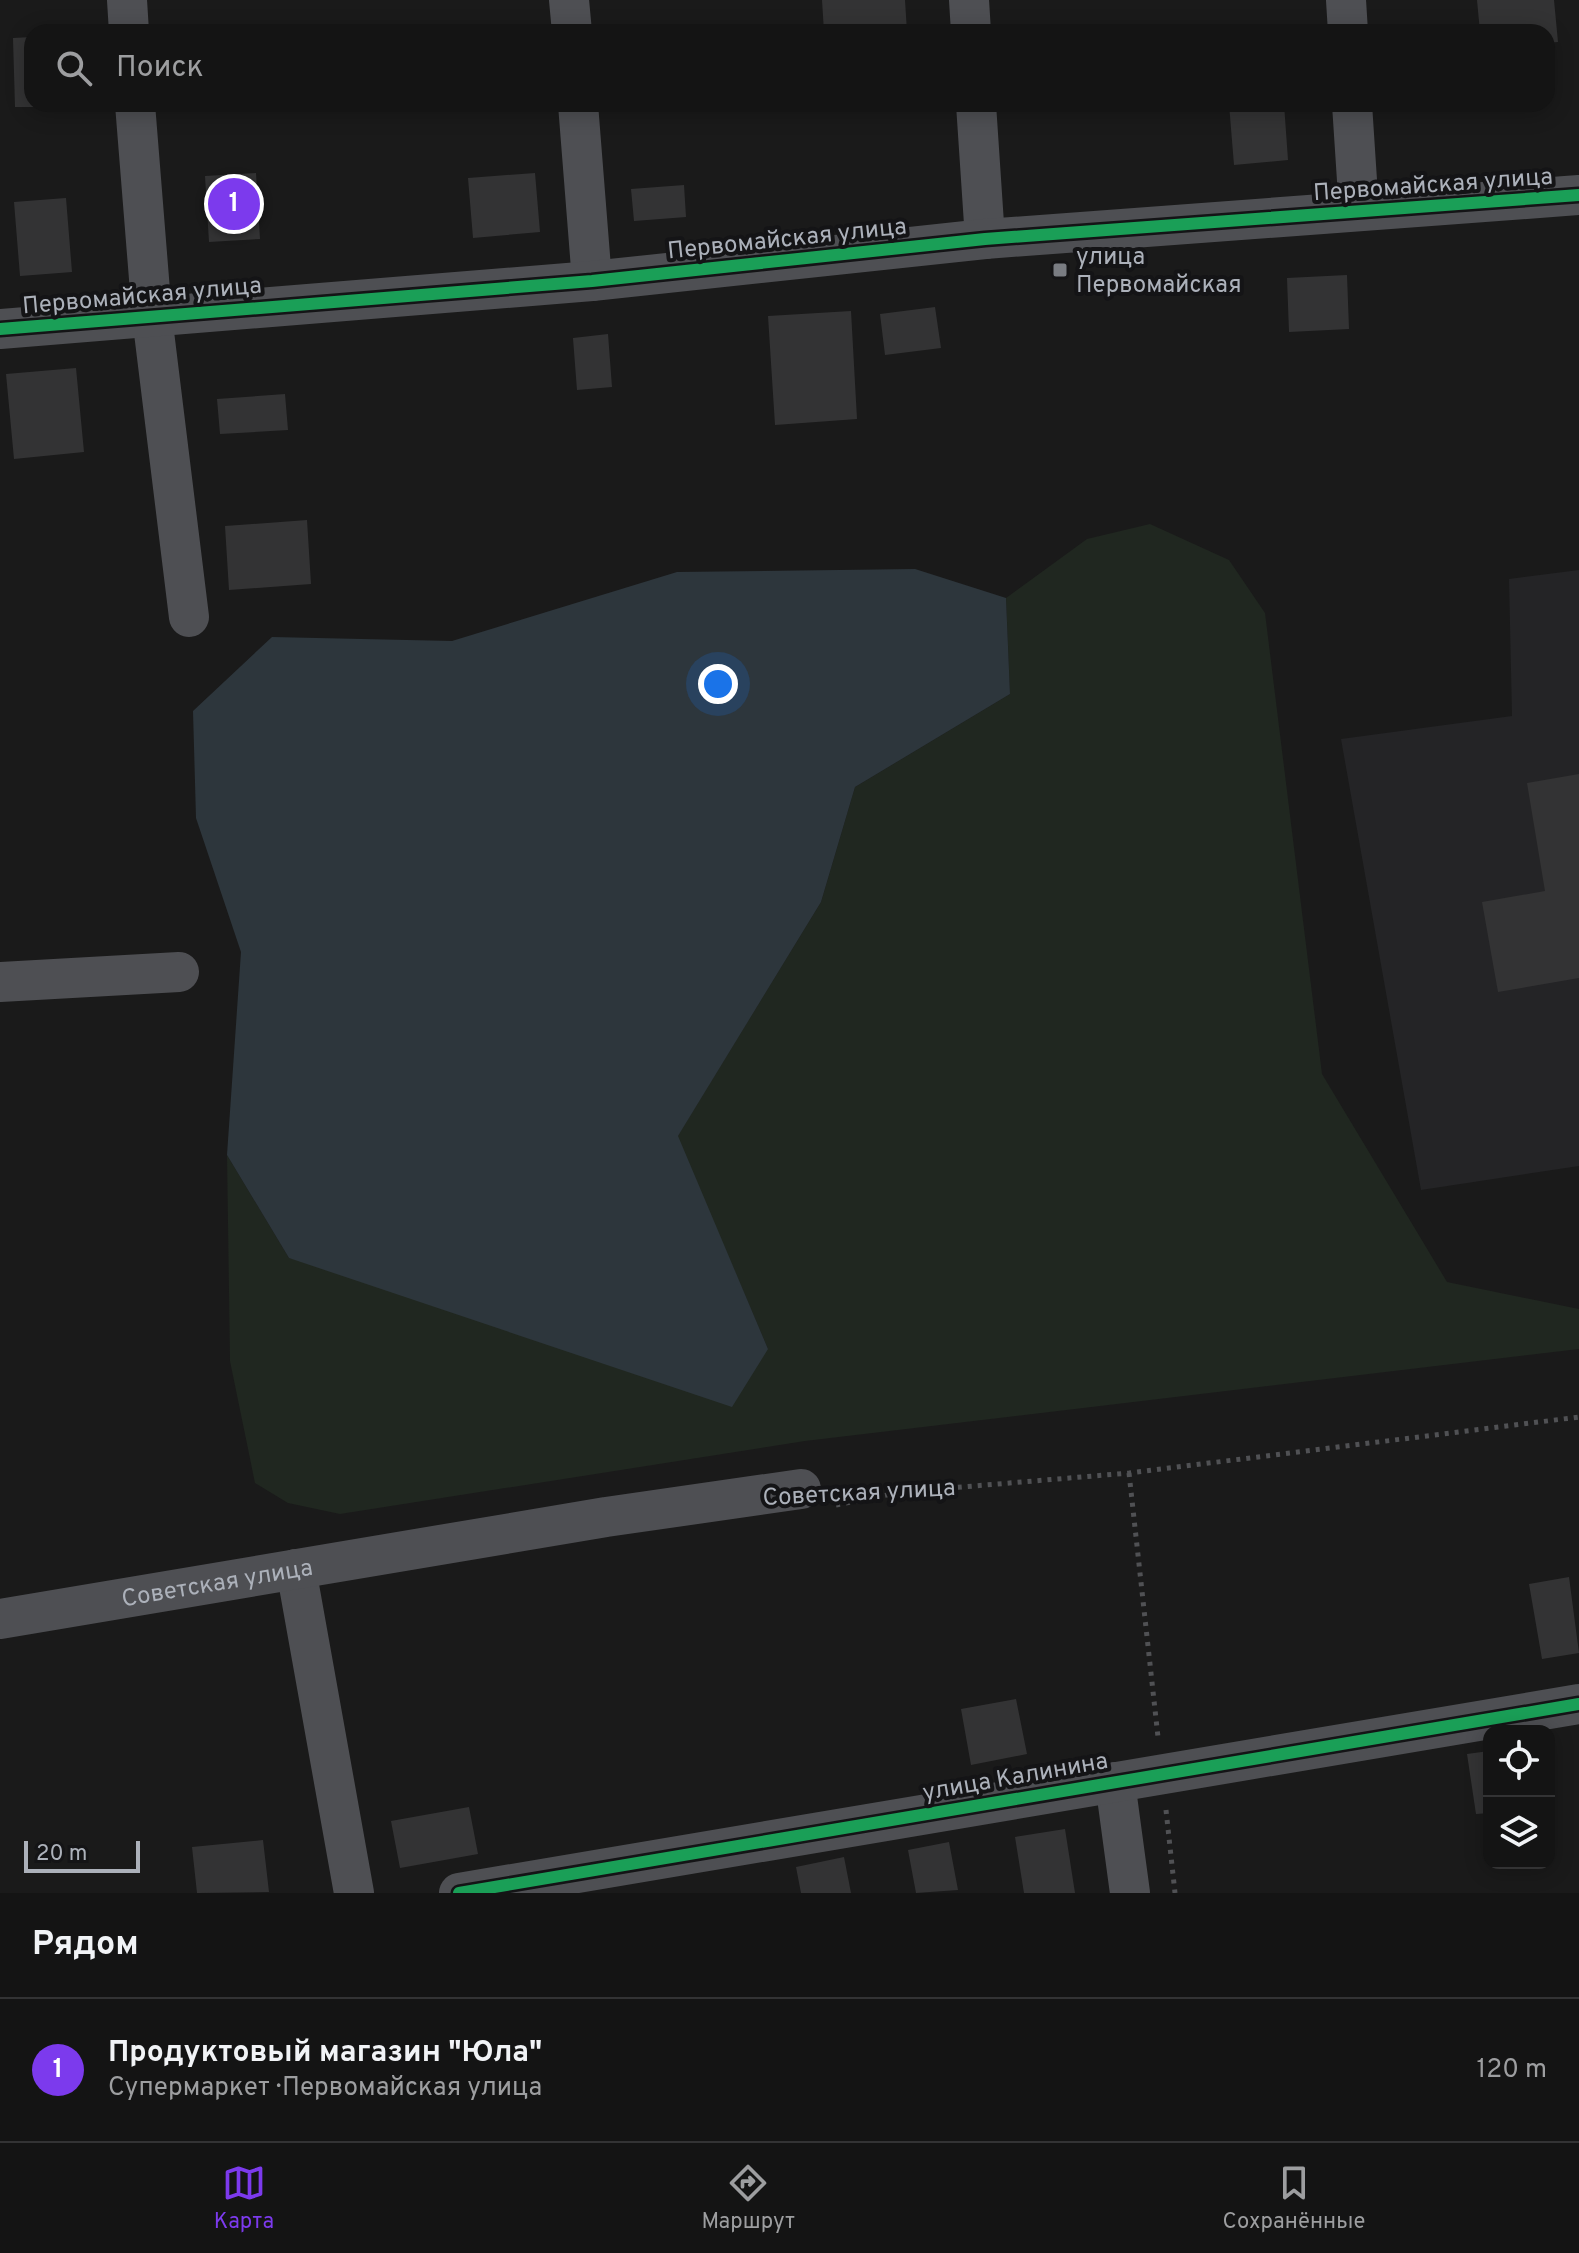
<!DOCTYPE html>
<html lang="ru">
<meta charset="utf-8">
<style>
:root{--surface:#141414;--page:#1d1d1d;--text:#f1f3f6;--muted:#9d9ea0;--line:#333334;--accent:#7c3aed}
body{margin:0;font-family:Overpass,sans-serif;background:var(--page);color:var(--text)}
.controls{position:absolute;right:24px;bottom:24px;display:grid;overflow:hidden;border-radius:16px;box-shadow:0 4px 20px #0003}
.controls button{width:72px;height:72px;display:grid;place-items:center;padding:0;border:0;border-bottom:2px solid var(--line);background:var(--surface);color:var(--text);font:40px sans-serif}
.scale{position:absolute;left:24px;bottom:20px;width:116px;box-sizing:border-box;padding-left:8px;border:4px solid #acb1ba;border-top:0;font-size:22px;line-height:28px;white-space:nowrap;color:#acb1ba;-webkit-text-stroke:6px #141416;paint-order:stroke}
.you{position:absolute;left:718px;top:684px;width:28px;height:28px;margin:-20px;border:6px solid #fff;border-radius:50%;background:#1a73e8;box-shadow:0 0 0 12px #1a73e833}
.badge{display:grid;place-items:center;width:52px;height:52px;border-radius:50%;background:var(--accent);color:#fff;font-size:26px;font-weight:700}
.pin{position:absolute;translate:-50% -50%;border:4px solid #fff;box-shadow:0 2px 8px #0006}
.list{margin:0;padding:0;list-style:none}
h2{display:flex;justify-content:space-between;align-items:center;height:104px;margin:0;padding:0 32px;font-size:34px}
h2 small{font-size:26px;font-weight:400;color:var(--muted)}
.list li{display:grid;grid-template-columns:52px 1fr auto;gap:24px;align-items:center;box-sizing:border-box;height:144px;padding:0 32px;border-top:2px solid var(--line)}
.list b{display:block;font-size:30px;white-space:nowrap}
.list p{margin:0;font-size:26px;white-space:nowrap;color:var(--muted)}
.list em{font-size:26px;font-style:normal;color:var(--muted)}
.icon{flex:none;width:44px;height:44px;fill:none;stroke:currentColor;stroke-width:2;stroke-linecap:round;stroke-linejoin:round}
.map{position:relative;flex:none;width:1579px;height:1893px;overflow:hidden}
.search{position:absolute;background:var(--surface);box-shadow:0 4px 20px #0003;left:24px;right:24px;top:24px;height:88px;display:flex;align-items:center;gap:20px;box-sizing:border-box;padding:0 28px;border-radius:24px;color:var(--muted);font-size:30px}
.sheet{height:248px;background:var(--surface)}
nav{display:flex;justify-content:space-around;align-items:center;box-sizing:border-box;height:112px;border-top:2px solid var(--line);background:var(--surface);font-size:22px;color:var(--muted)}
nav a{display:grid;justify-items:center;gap:4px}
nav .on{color:var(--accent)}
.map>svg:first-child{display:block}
</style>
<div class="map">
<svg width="1579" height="1893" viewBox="0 0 1579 1893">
<rect width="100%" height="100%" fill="#1a1a1a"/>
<path fill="#242426" d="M1579,570V1166L1421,1190L1341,739L1512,716L1509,579Z"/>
<path fill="#202720" d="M1150,524L1229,560L1265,613L1322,1074L1447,1282L1579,1309V1349L805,1441L340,1514L288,1503L255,1483L230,1361L227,1155L289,1258L768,1349L677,1137L821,902L855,787L1010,694L1006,598L1087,539Z"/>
<path fill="#2d363c" d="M915,569L1006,598L1010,694L855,787L821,902L678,1136L768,1349L732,1407L289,1258L227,1155L241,952L196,818L193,711L272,637L452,641L677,572Z"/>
<path fill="#333334" d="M822,0H905L907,32H824Z
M1477,0H1554L1558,42L1547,43V32H1480Z
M32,37V104L47,107H15L13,38Z
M1229,104H1284L1288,160L1234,165Z
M256,173L260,239L209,242L205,176Z
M535,173L540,232L473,238L468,178Z
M684,185L686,217L634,221L631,189Z
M66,198L72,272L20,276L14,202Z
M1347,275L1349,329L1289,332L1287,278Z
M935,307L941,348L885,355L880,314Z
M851,311L857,419L775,425L768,316Z
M608,334L612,387L577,390L573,338Z
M76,368L84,452L14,459L6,374Z
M285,394L288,430L220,434L217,399Z
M307,520L311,584L229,590L225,526Z
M1579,774V978L1498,992L1482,902L1545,891L1527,783Z
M1569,1577L1579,1653L1542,1659L1529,1584Z
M1016,1699L1027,1754L971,1765L961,1709Z
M1489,1751V1813L1476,1814L1467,1754Z
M469,1807L478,1854L400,1868L391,1821Z
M1065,1829L1075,1893H1024L1015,1837Z
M263,1840L269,1892L197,1893L192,1847Z
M949,1842L958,1890L916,1893L908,1850Z
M844,1857L851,1893H801L796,1867Z"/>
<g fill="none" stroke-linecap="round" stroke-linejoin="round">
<path stroke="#505154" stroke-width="5" stroke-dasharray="4 6" stroke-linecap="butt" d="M1129,1473L1158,1737
M838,1490L902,1492L1129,1473L1579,1417
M836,1505L902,1492
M1166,1810L1175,1893"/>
<g stroke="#4e4f53" stroke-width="40">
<path d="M127,0L129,32"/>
<path d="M569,0L572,32"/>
<path d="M969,0L971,32"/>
<path d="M1346,0L1348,32"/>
<path d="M135,104L152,316L189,617"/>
<path d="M578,104L592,281"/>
<path d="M976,104L985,239"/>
<path d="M1352,104L1359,211"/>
<path d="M0,329L592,281L985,239L1579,195"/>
<path d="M0,982L179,972"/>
<path d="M296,1569L354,1893"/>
<path id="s1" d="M0,1619L606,1517L801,1489"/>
<path d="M1115,1782L1130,1893"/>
<path d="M459,1893L1579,1704"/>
</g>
<g stroke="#141416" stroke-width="17">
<path id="cycleway" d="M0,329L592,281L985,239L1579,195
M459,1893L1579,1704"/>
</g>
<use href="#cycleway" stroke="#1a9f57" stroke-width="12"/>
</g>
<rect fill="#797c82" stroke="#141416" stroke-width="3" x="1052" y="262" width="16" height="16" rx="4"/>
<g text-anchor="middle" stroke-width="8" stroke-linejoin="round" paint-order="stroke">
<g font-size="24" fill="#acb1ba" stroke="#141416">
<text transform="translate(1433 184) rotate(-4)" y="8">Первомайская улица</text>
<text transform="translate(787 238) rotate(-6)" y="8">Первомайская улица</text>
<text transform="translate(142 295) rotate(-5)" y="8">Первомайская улица</text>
<text transform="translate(859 1492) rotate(-3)" y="8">Советская улица</text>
<text dy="8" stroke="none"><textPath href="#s1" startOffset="220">Советская улица</textPath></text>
<text transform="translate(1015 1776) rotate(-10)" y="8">улица Калинина</text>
</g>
<g font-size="24" fill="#acb1ba" stroke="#141416" text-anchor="start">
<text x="1076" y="264">улица<tspan x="1076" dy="28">Первомайская</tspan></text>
</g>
</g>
</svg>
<div class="controls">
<button><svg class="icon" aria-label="locate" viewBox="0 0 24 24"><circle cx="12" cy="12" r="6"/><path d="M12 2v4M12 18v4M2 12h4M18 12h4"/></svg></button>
<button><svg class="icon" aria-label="layers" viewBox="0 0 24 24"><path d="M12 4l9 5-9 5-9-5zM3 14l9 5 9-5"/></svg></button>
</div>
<div class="scale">20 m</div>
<div class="you"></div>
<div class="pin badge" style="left:234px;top:204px">1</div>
<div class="search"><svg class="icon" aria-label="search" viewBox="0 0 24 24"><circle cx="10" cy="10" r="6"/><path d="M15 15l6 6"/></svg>Поиск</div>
</div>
<section class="sheet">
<h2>Рядом<small></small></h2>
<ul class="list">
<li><span class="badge">1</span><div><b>Продуктовый магазин &quot;Юла&quot;</b><p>Супермаркет · Первомайская улица</p></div><em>120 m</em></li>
</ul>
</section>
<nav>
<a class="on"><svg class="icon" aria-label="map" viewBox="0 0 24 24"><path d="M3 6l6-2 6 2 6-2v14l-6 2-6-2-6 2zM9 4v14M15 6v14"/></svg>Карта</a>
<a><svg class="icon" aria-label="directions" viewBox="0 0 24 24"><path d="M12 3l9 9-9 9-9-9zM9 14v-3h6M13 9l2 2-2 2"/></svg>Маршрут</a>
<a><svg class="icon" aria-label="saved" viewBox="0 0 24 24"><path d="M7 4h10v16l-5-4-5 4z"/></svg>Сохранённые</a>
</nav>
